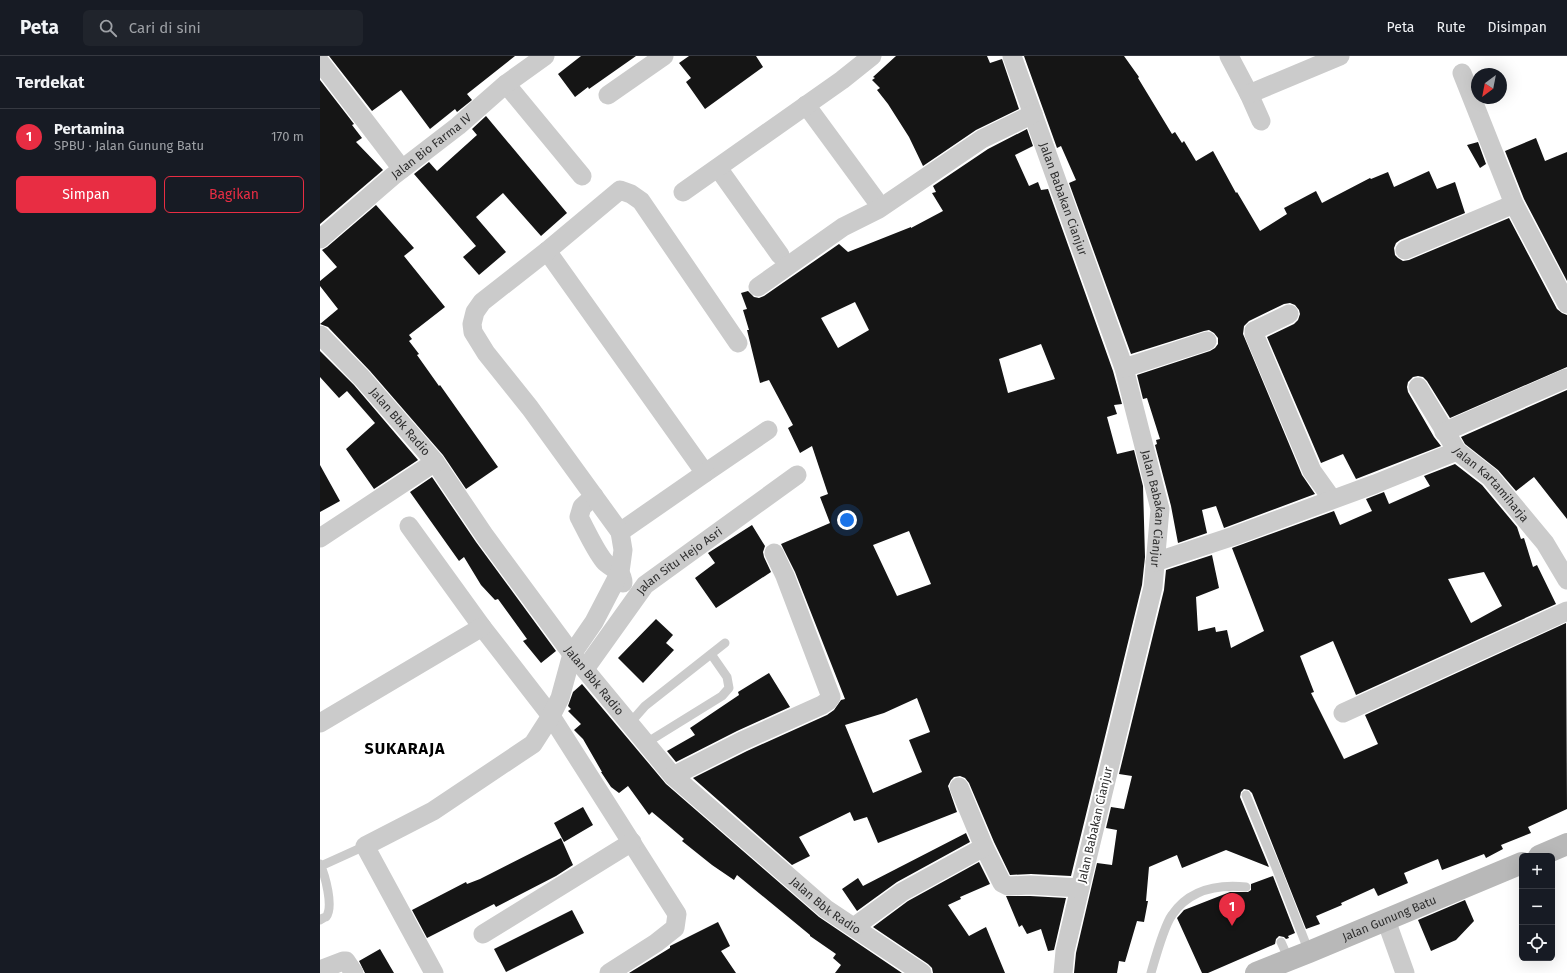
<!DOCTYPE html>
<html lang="id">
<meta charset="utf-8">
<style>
:root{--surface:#171b24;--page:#20242c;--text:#f1f3f6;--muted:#9ea1a6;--line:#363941;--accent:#e82d43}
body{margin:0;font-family:"Fira Sans",sans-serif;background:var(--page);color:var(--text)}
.controls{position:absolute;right:12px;bottom:12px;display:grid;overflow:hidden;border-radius:6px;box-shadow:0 4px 16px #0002}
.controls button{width:36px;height:36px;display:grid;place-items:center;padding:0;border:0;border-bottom:1px solid var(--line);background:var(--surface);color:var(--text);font:20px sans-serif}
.compass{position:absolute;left:1151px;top:12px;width:36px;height:36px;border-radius:50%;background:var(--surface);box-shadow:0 4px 16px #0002;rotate:212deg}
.you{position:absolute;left:527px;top:464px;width:14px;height:14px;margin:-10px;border:3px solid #fff;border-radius:50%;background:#1a73e8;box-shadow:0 0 0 6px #1a73e833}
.badge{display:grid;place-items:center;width:26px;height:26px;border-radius:50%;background:var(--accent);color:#fff;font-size:13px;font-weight:700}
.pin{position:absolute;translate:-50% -33px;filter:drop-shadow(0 1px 2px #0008)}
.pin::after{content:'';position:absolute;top:21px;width:14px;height:12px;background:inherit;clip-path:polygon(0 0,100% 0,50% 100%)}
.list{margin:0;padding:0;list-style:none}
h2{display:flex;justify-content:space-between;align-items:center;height:52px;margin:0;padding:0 16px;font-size:17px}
h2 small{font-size:13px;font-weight:400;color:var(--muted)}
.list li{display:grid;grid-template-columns:26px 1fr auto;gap:12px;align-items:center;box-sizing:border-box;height:56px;padding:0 16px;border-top:1px solid var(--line)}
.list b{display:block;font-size:15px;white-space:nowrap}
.list p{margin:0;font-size:13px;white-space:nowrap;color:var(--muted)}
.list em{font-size:13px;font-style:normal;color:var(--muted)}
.actions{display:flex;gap:8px;padding:12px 16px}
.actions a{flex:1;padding:9px 0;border:1px solid var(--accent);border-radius:6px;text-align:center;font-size:14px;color:var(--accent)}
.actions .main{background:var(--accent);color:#fff}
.icon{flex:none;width:22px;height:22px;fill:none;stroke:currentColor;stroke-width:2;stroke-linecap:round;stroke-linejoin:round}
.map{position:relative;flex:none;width:1247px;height:917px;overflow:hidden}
header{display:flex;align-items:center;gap:24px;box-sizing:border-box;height:56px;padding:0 20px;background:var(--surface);border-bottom:1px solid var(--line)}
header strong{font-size:19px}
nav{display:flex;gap:22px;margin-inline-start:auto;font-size:14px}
.search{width:280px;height:36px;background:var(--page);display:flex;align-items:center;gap:10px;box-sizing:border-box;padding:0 14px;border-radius:6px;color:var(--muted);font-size:15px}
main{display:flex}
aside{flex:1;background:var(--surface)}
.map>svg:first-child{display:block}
</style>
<header>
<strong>Peta</strong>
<div class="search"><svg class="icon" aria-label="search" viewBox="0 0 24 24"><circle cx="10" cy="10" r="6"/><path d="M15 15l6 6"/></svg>Cari di sini</div>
<nav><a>Peta</a><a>Rute</a><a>Disimpan</a></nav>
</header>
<main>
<aside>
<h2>Terdekat<small></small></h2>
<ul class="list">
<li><span class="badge">1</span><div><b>Pertamina</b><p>SPBU · Jalan Gunung Batu</p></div><em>170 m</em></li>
</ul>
<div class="actions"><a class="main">Simpan</a><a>Bagikan</a></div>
</aside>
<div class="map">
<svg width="1247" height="917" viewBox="0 0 1247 917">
<rect width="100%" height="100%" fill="#fff"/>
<path fill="#151515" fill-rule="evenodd" d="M9,0H195L147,38L152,44L137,56L135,53L110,73L81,34L52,55Z
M261,0H316L269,33L268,31L255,41L238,18Z
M369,0H436L443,11L385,53L366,26L371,22L359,7Z
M576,0H667L670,7L682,3L699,53L656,74L603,110L589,81L568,48L557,34L560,32L552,24L555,22L553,21Z
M704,0H804L819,21L818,22L852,78L855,76L862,87L864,85L876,105L893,95L916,137L917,136L940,175L967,158L964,152L996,135L1002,147L1050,122L1051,123L1068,116L1074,131L1109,115L1117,133L1135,126L1145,157L1080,184L1076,187L1074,192L1075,199L1078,202L1083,205L1089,204L1189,162L1237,253L1242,257L1247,259V311L1130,362L1107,325L1103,321L1098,320L1093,321L1088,326L1087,331L1088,336L1114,381L1121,390L1036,423L1023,398L1001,407L947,281L974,268L978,264L980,258L979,254L975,249L970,247L964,248L929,265L924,270L923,278L982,419L995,438L904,472L896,450L882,454L887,477L858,487L851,450L835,389L837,388L836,384L840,383L827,342L823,343L817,319L890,295L895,292L898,288V282L894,277L889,274L884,275L811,298L749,127L756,124L741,90L737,92Z
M0,24L34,68L32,69L42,82L36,86L63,114L0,168Z
M166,60L247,157L221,180L183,137L156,161L186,196L159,219L143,201L156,190L94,118L109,106L117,115L157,79L152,73Z
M707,73L713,90L695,99L709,130L718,126L721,134L728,133L793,315L802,348L794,349L797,358L787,361L797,398L814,394L823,430L825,501L822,529L751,820L711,818L690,819L674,786L649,727L645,722L640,720L634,721L631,724L628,730L637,756L558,787L547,761L534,765L530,756L479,781L490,800L472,809L373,722L427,695L507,659L514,654L521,644L525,643L475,516L461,488L510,467L500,441L508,438L492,390L480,397L468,372L473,369L449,324L440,327L427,274H429L423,254L427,253L421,237L428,235L434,241L439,242L444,240L519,188L528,196L591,171V172L623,155L612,137L616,136L613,130L668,93ZM535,246L549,274L518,292L501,262ZM721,288L735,323L688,337L679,303ZM589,475L611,528L577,540L553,489ZM597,642L610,676L589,684L602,716L553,737L525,669L564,657Z
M1216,82L1225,105L1247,96V225L1204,143L1185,95Z
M1158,86L1166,108L1160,112L1147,89Z
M56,149L94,192L84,200L125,251L89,279L92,283L89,285L99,298L97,299L119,330L120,329L178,411L146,433L123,399L50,315L8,271L0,268L18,253L0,230V225L17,211L2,194L7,191Z
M0,295L34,329L98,404L54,433L26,393L55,367L27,335L19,342L0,321Z
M1247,334V463L1214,421L1196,435L1178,414L1145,388L1141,381Z
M1135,408L1162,429L1197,471L1201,483L1204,482L1213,511L1217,509L1236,548L1036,639L1013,585L980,600L994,636L991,637L1024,703L1058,688L1045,659L1246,567L1247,753L1208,771L1211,777L1181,789L1183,793L1166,802L1164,798L1122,814L1118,803L1084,817L1088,827L1058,840L1054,832L1021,847L1022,849L996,860L1000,868L986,873L932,737L929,734L924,733L921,736L920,741L949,811L906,794L862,812L857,799L829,811L826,845H828L824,866L817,865L805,906L799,905L797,917H754L756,897L777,807L792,809L797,774L786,772L791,751L804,753L812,720L799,718L844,534L846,514L892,499L899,532L876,541L878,575L895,571L896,576L907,574L911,592L944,575L912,492L1014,455L1020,469L1052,455L1046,443L1064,436L1069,448L1110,430L1104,420ZM1164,516L1182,550L1151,567L1128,523Z
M0,409L20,445L0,456Z
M112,421L156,486L236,595L221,607L203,585L207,583L178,543L175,544L161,529L144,501L139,505L90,436Z
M432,469L445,490L443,496L444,501L451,516L396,552L375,522L395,507L388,497Z
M336,563L353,579L346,587L354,594L323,627L298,602Z
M449,617L470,651L417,675L356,706L347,695L375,679L370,672L419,639L418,636Z
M262,628L346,728L499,861L582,917H515L521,909L513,902L516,898L490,880V879L417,819L414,824L392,809L362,785L364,783L332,756L329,759L308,730L299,737L291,731L281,716H282L263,683L254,674L261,668L248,655L251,653L248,650L253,636Z
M263,751L273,769L244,786L234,767Z
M646,777L650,786L577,826L537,855L522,833L538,822L543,830Z
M241,782L253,809L236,820L176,851L174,848L107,882L92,854L146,826L147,828L160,823Z
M659,806L670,828L640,841L641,843L628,849L649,880L666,871L685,917H613L612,912L608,908L553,871L588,845Z
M953,820L975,877L968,880L969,882L966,883L964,881L959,880L956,883L955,888L888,917H882L857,862L864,854L910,836H928L931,834V828Z
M686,840H710L746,842L734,894L728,895L721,873L707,878L702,869L699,871Z
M1145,844L1154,865L1136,884L1111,895L1098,864Z
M252,854L264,877L186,916L174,893Z
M398,866L410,890L401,895L416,917H309L350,892V890Z
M60,893L74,917H45L39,905Z"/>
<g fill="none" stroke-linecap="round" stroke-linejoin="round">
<path stroke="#cbcbcb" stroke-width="9" d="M310,667L325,650L405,587
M326,687L402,640L409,632L407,621L391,598
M926,739L957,814L989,896
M0,808C5,819 14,851 6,861C5,861 1,863 0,864
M1,810L45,790
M961,886L969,904
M831,917C835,903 844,870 852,859C869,834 896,828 926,831"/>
<g stroke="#cbcbcb" stroke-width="19">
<path id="s1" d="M692,0L804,312L840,453L833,531L760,832L745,895L743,917"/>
<path d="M909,0L929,38L941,65"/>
<path d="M0,6L82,113"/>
<path d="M1142,17L1194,148L1247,248"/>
<path d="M186,28L262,120"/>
<path d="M929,38L1020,0"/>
<path d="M288,39L344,0"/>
<path d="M486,49L555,143"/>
<path d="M398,112L460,199"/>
<path d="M363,136L522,24L552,0"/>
<path id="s2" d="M0,183L73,120L138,70L186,28L225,0"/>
<path d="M1085,194L1194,148"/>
<path d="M227,195L385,417L448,374"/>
<path d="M438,231L523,171L559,153L662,83L713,58"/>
<path d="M969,258L936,274L934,275V278L992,415L1012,443"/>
<path id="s3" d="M0,279L42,322L115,406L165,480L252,598L353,720L506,853L602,917"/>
<path d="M804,312L887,285"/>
<path id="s4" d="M1098,331L1137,395L1170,421L1225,487L1247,524"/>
<path d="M1124,376L1247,322"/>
<path d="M274,440L262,451L259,461C266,474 275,494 284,505C291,513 303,514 303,527"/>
<path d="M89,470L162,571L231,660L357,858L355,872L336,887L289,917"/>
<path d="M300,476L385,417"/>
<path d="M0,482L115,406"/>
<path d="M835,506L914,480L1055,428L1137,395"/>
<path id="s5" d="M265,613L325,529L477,419"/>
<path d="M1023,657L1247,555"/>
<path d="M0,667L162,571"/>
<path d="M353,720L422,685L502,649L508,645L511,641L465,520L454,497"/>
<path d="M639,731L664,791L682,827L688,830L710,829L760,832"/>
<path d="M1066,864L1085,917"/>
<path d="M534,871L582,836L664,791"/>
<path d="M163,878L312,786"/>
<path d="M0,914L23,905H26L34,917"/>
<path d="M114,917L45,790L113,755L213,688L231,660L240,642L252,598L274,566L300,516L303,494L300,476L210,352L166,297L153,276L152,268L155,256L162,246L227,195L300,134L311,138L321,145L418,287"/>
</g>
<g stroke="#b8b8b8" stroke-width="22">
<path d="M1219,800L1247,788"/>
<path id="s6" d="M936,917L989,896L1202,807"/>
</g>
</g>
<g text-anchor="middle" stroke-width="4" stroke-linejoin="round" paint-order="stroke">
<g font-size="12" fill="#2e2e2e" stroke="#fff">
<text dy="4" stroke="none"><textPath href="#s2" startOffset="145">Jalan Bio Farma IV</textPath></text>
<text dy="4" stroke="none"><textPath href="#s1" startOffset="152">Jalan Babakan Cianjur</textPath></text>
<text dy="4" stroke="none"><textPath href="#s3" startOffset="118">Jalan Bbk Radio</textPath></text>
<text dy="4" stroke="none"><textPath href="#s4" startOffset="123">Jalan Kartamiharja</textPath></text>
<text dy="4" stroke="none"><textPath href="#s1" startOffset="476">Jalan Babakan Cianjur</textPath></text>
<text dy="4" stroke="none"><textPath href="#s5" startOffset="145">Jalan Situ Hejo Asri</textPath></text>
<text dy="4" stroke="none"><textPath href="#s3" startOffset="442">Jalan Bbk Radio</textPath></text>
<text transform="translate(775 769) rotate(-77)" y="4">Jalan Babakan Cianjur</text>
<text dy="4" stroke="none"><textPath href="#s3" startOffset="766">Jalan Bbk Radio</textPath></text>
<text dy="4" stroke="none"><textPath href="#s6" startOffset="144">Jalan Gunung Batu</textPath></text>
</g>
<g font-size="16" font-weight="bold" letter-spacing="1" fill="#000" stroke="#fff">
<text x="85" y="698">SUKARAJA</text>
</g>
</g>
</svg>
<div class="controls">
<button>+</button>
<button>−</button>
<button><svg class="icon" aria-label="locate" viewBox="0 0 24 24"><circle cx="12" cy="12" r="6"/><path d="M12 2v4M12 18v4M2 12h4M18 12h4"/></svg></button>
</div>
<svg class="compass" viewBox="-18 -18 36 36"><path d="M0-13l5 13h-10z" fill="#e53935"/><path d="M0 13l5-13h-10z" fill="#9ea1a6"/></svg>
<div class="you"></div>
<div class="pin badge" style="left:912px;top:870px">1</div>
</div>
</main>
